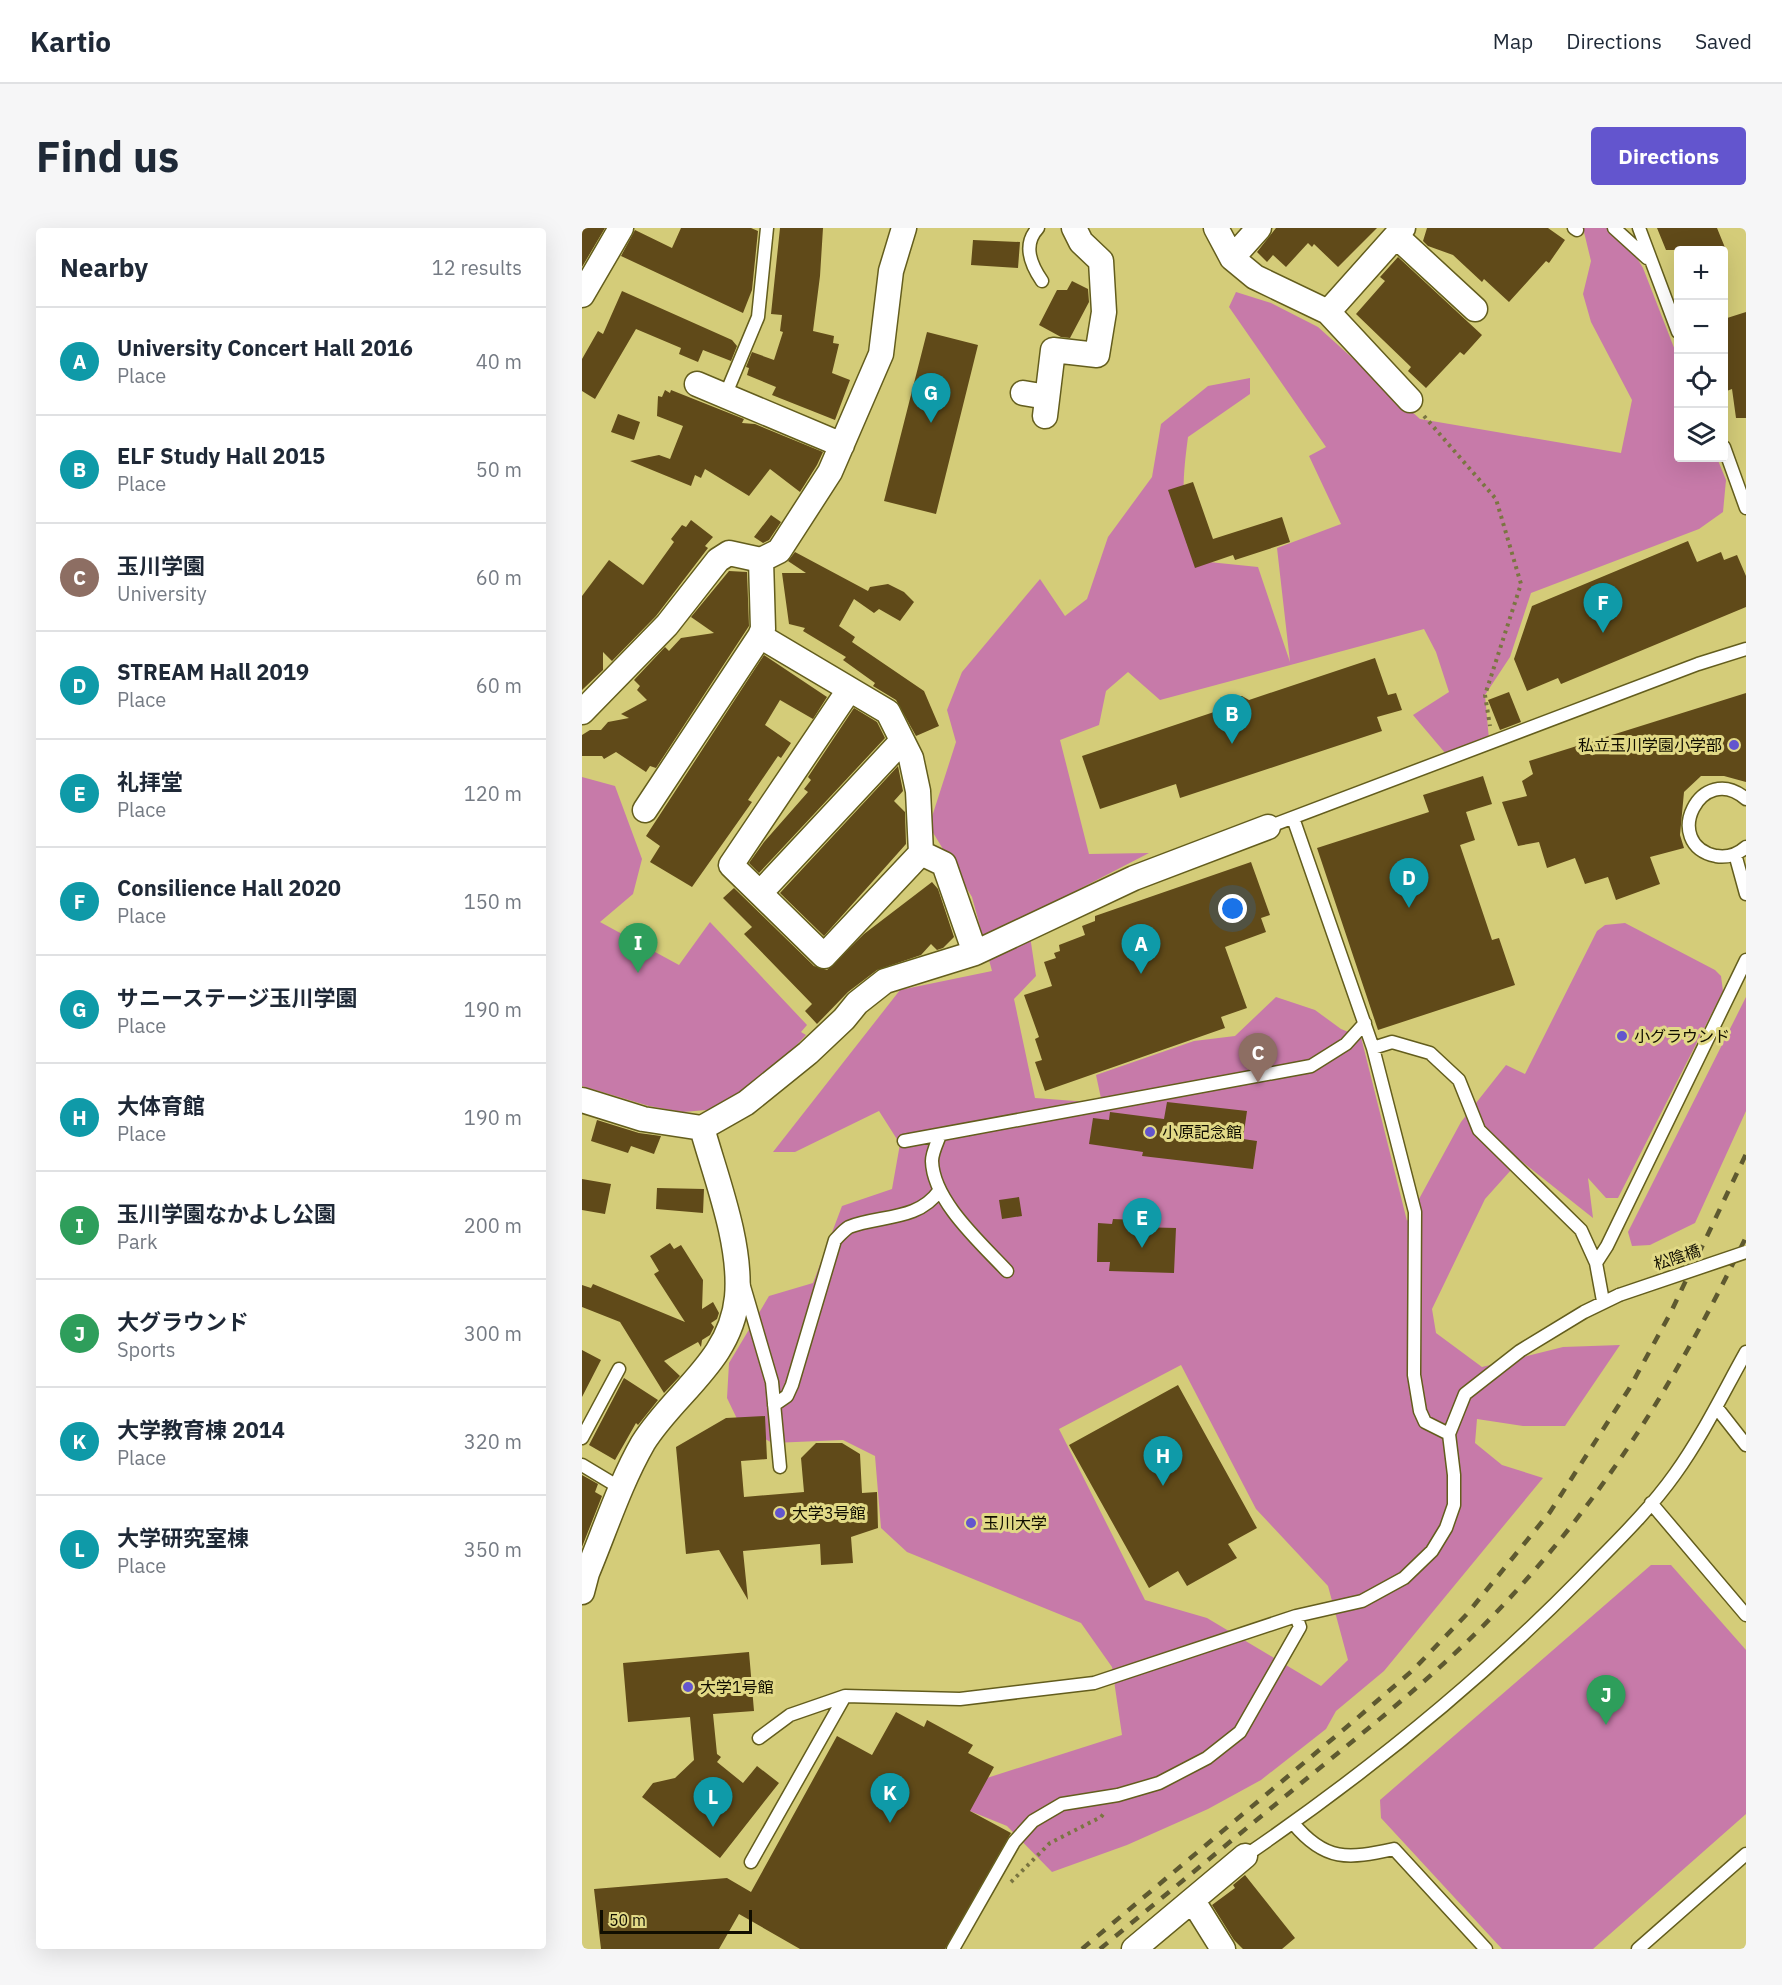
<!DOCTYPE html>
<meta charset="utf-8">
<style>
:root{--surface:#fff;--page:#f6f6f7;--text:#1f2937;--muted:#747a83;--line:#e0e1e3;--accent:#6355ce}
body{margin:0;font-family:"IBM Plex Sans","Noto Sans JP",sans-serif;background:var(--page);color:var(--text)}
.controls{position:absolute;right:18px;top:18px;display:grid;overflow:hidden;border-radius:6px;box-shadow:0 6px 24px #0002}
.controls button{width:54px;height:54px;display:grid;place-items:center;padding:0;border:0;border-bottom:2px solid var(--line);background:var(--surface);color:var(--text);font:30px sans-serif}
.scale{position:absolute;left:18px;bottom:15px;width:152px;box-sizing:border-box;padding-left:6px;border:3px solid #110e00;border-top:0;font-size:16px;line-height:21px;white-space:nowrap;color:#110e00;-webkit-text-stroke:4px #e1d986;paint-order:stroke}
.you{position:absolute;left:651px;top:681px;width:21px;height:21px;margin:-15px;border:4px solid #fff;border-radius:50%;background:#1a73e8;box-shadow:0 0 0 9px #1a73e833}
.badge{display:grid;place-items:center;width:39px;height:39px;border-radius:50%;background:var(--accent);color:#fff;font-size:20px;font-weight:700}
.pin{position:absolute;translate:-50% -50px;filter:drop-shadow(0 2px 3px #0008)}
.pin::after{content:'';position:absolute;top:32px;width:21px;height:18px;background:inherit;clip-path:polygon(0 0,100% 0,50% 100%)}
.list{margin:0;padding:0;list-style:none}
h2{display:flex;justify-content:space-between;align-items:center;height:78px;margin:0;padding:0 24px;font-size:26px}
h2 small{font-size:20px;font-weight:400;color:var(--muted)}
.list li{display:grid;grid-template-columns:39px 1fr auto;gap:18px;align-items:center;box-sizing:border-box;height:108px;padding:0 24px;border-top:2px solid var(--line)}
.list b{display:block;font-size:22px;white-space:nowrap}
.list p{margin:0;font-size:20px;white-space:nowrap;color:var(--muted)}
.list em{font-size:20px;font-style:normal;color:var(--muted)}
.icon{flex:none;width:33px;height:33px;fill:none;stroke:currentColor;stroke-width:2;stroke-linecap:round;stroke-linejoin:round}
.map{position:relative;flex:none;width:1164px;height:1721px;overflow:hidden;border-radius:6px}
header{display:flex;align-items:center;gap:36px;box-sizing:border-box;height:84px;padding:0 30px;background:var(--surface);border-bottom:2px solid var(--line)}
header strong{font-size:28px}
nav{display:flex;gap:33px;margin-inline-start:auto;font-size:21px}
.intro{display:flex;align-items:center;justify-content:space-between;box-sizing:border-box;height:144px;padding:0 36px}
h1{margin:0;font-size:42px}
.button{padding:15px 27px;border-radius:6px;background:var(--accent);color:#fff;font-size:21px;font-weight:700}
main{display:flex;gap:36px;padding:0 36px}
aside{flex:1;background:var(--surface);border-radius:6px;box-shadow:0 6px 24px #0002}
.map>svg:first-child{display:block}
</style>
<header>
<strong>Kartio</strong>
<nav><a>Map</a><a>Directions</a><a>Saved</a></nav>
</header>
<div class="intro"><h1>Find us</h1><a class="button">Directions</a></div>
<main>
<aside>
<h2>Nearby<small>12 results</small></h2>
<ul class="list">
<li><span class="badge" style="background:#0f9aa8">A</span><div><b>University Concert Hall 2016</b><p>Place</p></div><em>40 m</em></li>
<li><span class="badge" style="background:#0f9aa8">B</span><div><b>ELF Study Hall 2015</b><p>Place</p></div><em>50 m</em></li>
<li><span class="badge" style="background:#8d6e63">C</span><div><b>玉川学園</b><p>University</p></div><em>60 m</em></li>
<li><span class="badge" style="background:#0f9aa8">D</span><div><b>STREAM Hall 2019</b><p>Place</p></div><em>60 m</em></li>
<li><span class="badge" style="background:#0f9aa8">E</span><div><b>礼拝堂</b><p>Place</p></div><em>120 m</em></li>
<li><span class="badge" style="background:#0f9aa8">F</span><div><b>Consilience Hall 2020</b><p>Place</p></div><em>150 m</em></li>
<li><span class="badge" style="background:#0f9aa8">G</span><div><b>サニーステージ玉川学園</b><p>Place</p></div><em>190 m</em></li>
<li><span class="badge" style="background:#0f9aa8">H</span><div><b>大体育館</b><p>Place</p></div><em>190 m</em></li>
<li><span class="badge" style="background:#2e9e5b">I</span><div><b>玉川学園なかよし公園</b><p>Park</p></div><em>200 m</em></li>
<li><span class="badge" style="background:#2e9e5b">J</span><div><b>大グラウンド</b><p>Sports</p></div><em>300 m</em></li>
<li><span class="badge" style="background:#0f9aa8">K</span><div><b>大学教育棟 2014</b><p>Place</p></div><em>320 m</em></li>
<li><span class="badge" style="background:#0f9aa8">L</span><div><b>大学研究室棟</b><p>Place</p></div><em>350 m</em></li>
</ul>
</aside>
<div class="map">
<svg width="1164" height="1721" viewBox="0 0 1164 1721">
<rect width="100%" height="100%" fill="#d4cc79"/>
<path fill="#c77aa9" fill-rule="evenodd" d="M1001,0H1037L1061,40L1096,130V230H1135L1144,252L1141,284L1117,301L949,365L928,429L903,467L907,512L864,526L831,487L867,464L854,424L842,401L578,472L546,444L524,463L517,497L478,512L507,626L567,625L445,688L454,748L432,771L453,870L520,875L514,847L612,813L653,808L694,769L733,782L759,801L779,809L825,993L879,894L924,837L943,846L1015,703L1023,697L1043,695L1133,742L1139,748L1141,763L1036,970H1024L1006,950L1011,990L938,932L903,971L850,1081L854,1105L900,1139L981,1119L1038,1117L983,1198H941L895,1191L893,1215L920,1237L961,1250L802,1443L754,1483L744,1501L679,1552L626,1581L545,1617L470,1644L425,1598L388,1583L383,1557L540,1507L530,1439L499,1395L325,1324L299,1300L293,1228L261,1212L190,1215L157,1195L145,1170L147,1135L187,1068L231,1055L260,978L310,961L318,916L297,883L213,924H191L318,762L410,743L390,669L347,598L374,514L365,482L380,444L458,351L483,388L505,371L526,309L570,249L579,196L626,158L668,150V166L606,209C599,262 599,283 617,333L676,339L708,434L695,320L759,296L727,228L744,219L647,79L654,64L689,75L736,99L838,191L1039,225L1050,172L1009,94L1001,66L1009,33ZM599,1137L674,1281L746,1358L766,1432L739,1458L625,1390L563,1372L477,1201Z
M0,549L33,558L60,631L51,666L18,694L97,737L128,694L225,797L219,804L224,807L194,839L136,881L101,884L67,878L0,858Z
M1164,769V883L1113,995L1068,1017L1050,1018L1046,1004Z
M1069,1337H1089L1164,1422V1586L1011,1721H920L799,1590L798,1572Z"/>
<path fill="#604a19" d="M0,0H23L0,39Z
M99,0H169L176,3L170,62L161,85L39,28L53,2L90,20Z
M198,0H241L238,48L231,103L252,108L251,115L257,116L250,145L268,152L253,192L190,167L194,159L165,147L167,140L164,139L170,124L192,132L201,104L198,103L200,87L189,86Z
M694,0H795L756,39L732,16L730,19L726,15L704,39L691,27L685,34L675,24Z
M845,0H966L983,12L967,35L964,33L927,74L902,51L900,54L871,27L846,18L841,13Z
M1075,0H1135L1144,22H1084Z
M391,12L438,14L436,40L389,37Z
M816,29L900,107L882,127L878,124L844,160L826,143L829,139L774,86L803,53L798,49Z
M490,53L506,61L507,74L488,110L479,109L457,97L475,62H485Z
M40,63L150,112L155,118L149,133L121,122L116,134L97,126L99,120L54,101L13,171L0,163V131L16,103L21,106Z
M1164,84V190H1154L1150,161L1142,164V91Z
M345,104L396,117L354,286L302,273Z
M83,162L88,165L89,162L162,191L160,195L173,196L241,224L235,237L218,264L188,241L167,268L123,241L119,250L113,247L109,258L48,233L77,227L88,231L101,198L75,188L76,168L80,169Z
M36,186L58,194L52,212L29,204Z
M611,254L631,311L700,289L708,314L653,332L651,327L613,340L586,262Z
M189,287L199,294L187,312L181,315L172,309Z
M109,292L131,309L123,318L126,320L74,388L30,433L21,424V442L0,462V368L27,332L61,357L92,314L89,311L100,297L104,299Z
M1106,313L1115,334L1139,324L1142,332L1155,327L1164,348V379L979,456L976,450L945,463L932,431L950,378Z
M213,324L286,363L288,359L306,356L322,364L332,374L318,393L297,381L292,385L272,371L257,398L273,409L270,414L342,463L357,498L334,508L314,472L291,458L293,455L261,432L264,429L221,403L223,400L207,396L200,345H224L206,333Z
M147,343L165,344L167,398L74,540L68,538L64,544L34,524L22,531L20,528H0V507L8,502H19L26,494L47,490L39,486L65,472L55,462L58,458L52,452L83,419L87,423L99,410L132,405L109,389Z
M182,427L245,469L231,491L198,472L183,497L209,515L199,530L196,528L166,572L170,574L110,659L68,634L78,618L64,608Z
M793,430L806,467L814,465L820,482L795,489L800,503L598,570L594,556L518,581L500,528L638,482L646,468H660L667,472Z
M927,464L939,494L918,502L906,472Z
M1164,465V554L1142,548H1119L1102,564L1098,607L1102,620L1068,629L1078,656L1034,672L1026,649L1003,656L993,630L965,640L957,614L936,618L920,574L945,568L940,553L951,546L947,533Z
M272,480L295,494L303,510L177,645L167,635L182,614L226,564L222,561L229,552L226,549Z
M316,538L321,563L312,573L323,584L324,616L242,708L198,665Z
M901,548L910,576L884,584L893,612L878,617L910,712L917,710L933,757L796,802L735,620L847,584L841,567Z
M669,634L688,687L679,690L684,704L643,719L665,780L639,789L643,800L463,863L453,834L460,832L453,811L457,809L442,767L470,758L462,734L474,730L472,725L478,723L477,717L503,707L500,698L513,693V688Z
M350,654L356,661L372,709L361,720L355,722L349,716L339,727L295,742L266,764L235,796L223,783L230,776L162,706L170,699L141,670L152,660L232,738L245,742L282,706Z
M585,874L665,883L661,911L675,913L671,941L560,928L561,924L507,916L511,890L527,892L528,884L582,891Z
M15,892L57,905L79,908L72,926L49,918L46,925L9,913Z
M0,951L29,956L23,986L0,982Z
M75,960L122,961L121,985L74,981Z
M437,969L440,988L420,991L417,972Z
M531,991L554,992V999L594,1000L592,1045L527,1043L528,1034H515L516,995L530,996Z
M88,1015L92,1021L99,1017L121,1052L120,1081L131,1074L137,1085L135,1091L129,1095L132,1099L128,1107L120,1112L119,1119L116,1114L82,1133L98,1148L82,1165L38,1094L0,1079V1057L9,1060L11,1056L103,1094L72,1046L77,1043L68,1028Z
M0,1122L19,1132L0,1169Z
M42,1150L76,1172L56,1197L54,1195L33,1232L7,1217Z
M596,1157L675,1300L646,1316L655,1330L605,1358L596,1343L567,1360L487,1217Z
M183,1188L185,1231L159,1233L162,1269L222,1264L219,1230L234,1215H260L278,1226L280,1265L295,1264L296,1300L269,1309L271,1335L239,1337L238,1316L161,1323L166,1372L137,1322L104,1326L94,1219L144,1190Z
M0,1247L16,1256L13,1264L20,1268L0,1319Z
M167,1424L172,1483L131,1486L135,1526L139,1529L135,1534L161,1555L175,1538L197,1555L138,1630L60,1569L71,1555L93,1550L112,1532L108,1489L46,1494L41,1435Z
M314,1484L342,1499L345,1492L391,1517L386,1525L412,1539L388,1583L429,1605L363,1721H218L157,1686L137,1721H19L12,1661L145,1650L169,1664L255,1508L290,1527Z
M663,1647L713,1710L700,1721H661L652,1712L630,1677L653,1660L651,1657Z"/>
<g fill="none" stroke-linecap="round" stroke-linejoin="round">
<g stroke="#635d1d" stroke-width="15">
<path id="service" d="M456,0C440,17 449,37 460,53
M992,0L995,2
M1032,0L1065,30
M1057,0L1096,104
M143,168L176,89L185,0
M1142,219L1164,280
M1164,571C1119,532 1078,616 1134,628C1145,630 1156,626 1164,619
M686,599L1116,436L1164,421
M1153,626L1164,666
M791,820L810,814L848,825L877,852L897,902L999,1002L1014,1035L1021,1073
M358,907C355,915 350,925 350,933C351,973 399,1015 425,1043
M322,913L729,838L764,816L783,795
M1014,1035L1025,1018L1164,732
M161,1055L190,1154L198,1239
M192,1177L205,1168L210,1157L253,1012C257,1008 262,1002 267,999C297,987 336,993 357,963
M1135,1180L1164,1217
M867,1206L883,1166L938,1123L1002,1084L1037,1067
M0,1210L37,1141
M0,1237L40,1261
M1069,1275L1164,1387
M177,1510L208,1487L263,1468L378,1471L512,1455L714,1388L780,1373L822,1350L850,1323L864,1300L872,1277V1247L867,1206L843,1194L838,1183L832,1147L833,984L791,820L711,590
M711,1595C743,1634 766,1631 812,1621L904,1721
M663,1628C783,1546 896,1455 999,1350C1031,1317 1066,1284 1093,1246C1121,1207 1141,1165 1164,1124
M169,1634L263,1468
M371,1721L432,1614L451,1593L480,1576L536,1567L577,1555L625,1530L658,1504L718,1399L714,1388
M1056,1721L1164,1626"/>
</g>
<g stroke="#635d1d" stroke-width="27">
<path id="minor" d="M634,0L650,30L673,49L746,84L828,172
M814,8L893,81
M650,30L677,0
M0,67L39,0
M746,84L821,0
M115,156L260,217
M441,165L465,169
M463,188L471,122L515,127L522,84L519,33L499,14L492,0
M178,408L306,484L329,530L336,563L339,625L362,636L393,725
M267,462L149,637L242,728L339,625
M0,484L85,397L136,332L147,325L179,332
M63,582L178,408L181,401L179,332L197,323L248,244L299,126L309,43L322,0
M178,665L320,513
M0,872L61,891L120,900L164,875L226,825L262,791L275,775L303,753L393,725L552,650L686,599
M0,1364L5,1345C23,1302 38,1255 61,1215C92,1165 149,1133 155,1069C160,1016 134,950 120,900
M611,1673L641,1721
M552,1721L663,1628"/>
</g>
<path stroke="#7a7541" stroke-width="4" stroke-dasharray="3 4.5" stroke-linecap="butt" d="M842,188L914,271L939,356L903,467L908,498
M429,1654L468,1615L519,1589L523,1584"/>
<use href="#service" stroke="#fff" stroke-width="12"/>
<use href="#minor" stroke="#fff" stroke-width="24"/>
<path stroke="#5e5930" stroke-width="4.5" stroke-dasharray="10 10" stroke-linecap="butt" d="M500,1721L773,1492L831,1442L885,1386L968,1284L1047,1161L1088,1086L1164,926
M518,1721C588,1663 659,1605 729,1547C787,1500 846,1453 899,1400C1015,1283 1093,1156 1164,1009"/>
<g stroke="#635d1d" stroke-width="15" stroke-linecap="butt">
<path id="service-bridge" d="M1037,1067L1164,1024"/>
</g>
<use href="#service-bridge" stroke="#fff" stroke-width="12"/>
</g>
<g fill="#6355ce" stroke="#e1d986" stroke-width="2">
<circle cx="1152" cy="517" r="6"/>
<circle cx="1040" cy="808" r="6"/>
<circle cx="568" cy="904" r="6"/>
<circle cx="198" cy="1285" r="6"/>
<circle cx="389" cy="1295" r="6"/>
<circle cx="106" cy="1459" r="6"/>
</g>
<g text-anchor="middle" stroke-width="6" stroke-linejoin="round" paint-order="stroke">
<g font-size="16" fill="#110e00" stroke="#e1d986" text-anchor="start">
<text x="1140" y="523" text-anchor="end">私立玉川学園小学部</text>
<text x="1052" y="814">小グラウンド</text>
<text x="580" y="910">小原記念館</text>
<text x="210" y="1291">大学3号館</text>
<text x="401" y="1301">玉川大学</text>
<text x="118" y="1465">大学1号館</text>
</g>
<g font-size="16" fill="#110e00" stroke="#e1d986">
<text transform="translate(1095 1029) rotate(-18)" y="6">松陰橋</text>
</g>
</g>
</svg>
<div class="controls">
<button>+</button>
<button>−</button>
<button><svg class="icon" aria-label="locate" viewBox="0 0 24 24"><circle cx="12" cy="12" r="6"/><path d="M12 2v4M12 18v4M2 12h4M18 12h4"/></svg></button>
<button><svg class="icon" aria-label="layers" viewBox="0 0 24 24"><path d="M12 4l9 5-9 5-9-5zM3 14l9 5 9-5"/></svg></button>
</div>
<div class="scale">50 m</div>
<div class="you"></div>
<div class="pin badge" style="left:559px;top:746px;background:#0f9aa8">A</div>
<div class="pin badge" style="left:650px;top:516px;background:#0f9aa8">B</div>
<div class="pin badge" style="left:676px;top:855px;background:#8d6e63">C</div>
<div class="pin badge" style="left:827px;top:680px;background:#0f9aa8">D</div>
<div class="pin badge" style="left:560px;top:1020px;background:#0f9aa8">E</div>
<div class="pin badge" style="left:1021px;top:405px;background:#0f9aa8">F</div>
<div class="pin badge" style="left:349px;top:195px;background:#0f9aa8">G</div>
<div class="pin badge" style="left:581px;top:1258px;background:#0f9aa8">H</div>
<div class="pin badge" style="left:56px;top:745px;background:#2e9e5b">I</div>
<div class="pin badge" style="left:1024px;top:1497px;background:#2e9e5b">J</div>
<div class="pin badge" style="left:308px;top:1595px;background:#0f9aa8">K</div>
<div class="pin badge" style="left:131px;top:1599px;background:#0f9aa8">L</div>
</div>
</main>
